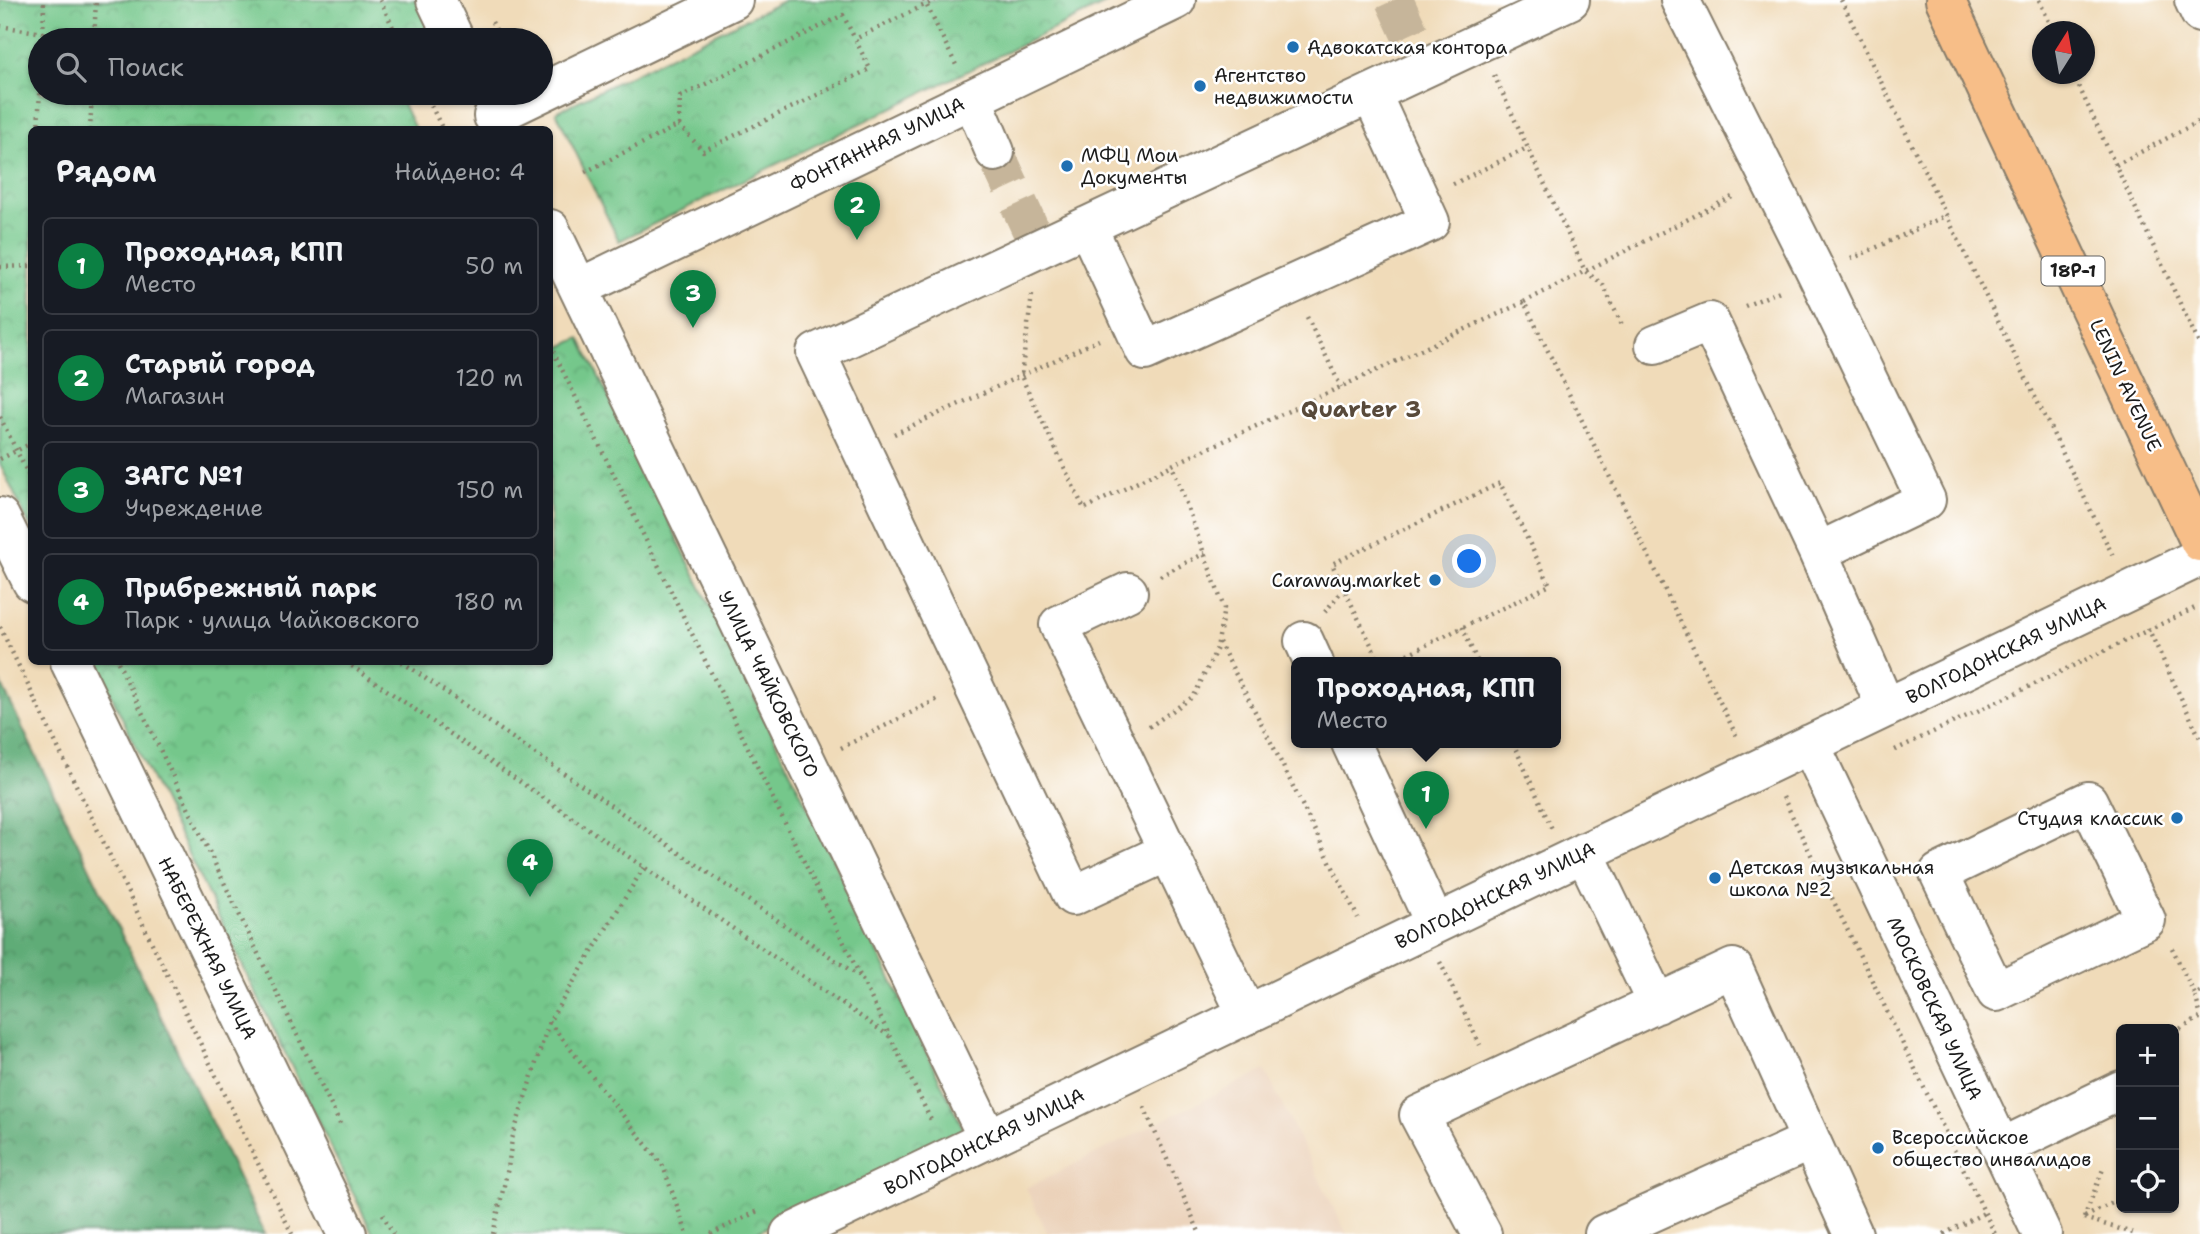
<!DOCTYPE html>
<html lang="ru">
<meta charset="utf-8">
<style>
:root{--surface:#171b24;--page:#20242c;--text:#f1f3f6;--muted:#9ea1a6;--line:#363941;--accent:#0b8043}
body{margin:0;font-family:"Shantell Sans",sans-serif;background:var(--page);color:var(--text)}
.controls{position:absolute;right:21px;bottom:21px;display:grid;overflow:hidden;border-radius:10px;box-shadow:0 2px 5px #0004}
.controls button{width:63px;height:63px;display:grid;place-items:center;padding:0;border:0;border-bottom:2px solid var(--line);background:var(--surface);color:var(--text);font:35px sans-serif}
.compass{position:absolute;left:2032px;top:21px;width:63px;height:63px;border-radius:50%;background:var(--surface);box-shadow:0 2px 5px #0004;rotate:11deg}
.you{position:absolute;left:1470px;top:562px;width:24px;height:24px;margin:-18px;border:5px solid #fff;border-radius:50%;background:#1a73e8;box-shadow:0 0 0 10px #1a73e833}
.badge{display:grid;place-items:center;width:46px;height:46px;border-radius:50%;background:var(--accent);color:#fff;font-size:23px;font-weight:700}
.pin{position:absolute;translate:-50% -58px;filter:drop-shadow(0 2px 4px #0008)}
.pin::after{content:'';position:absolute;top:37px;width:24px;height:21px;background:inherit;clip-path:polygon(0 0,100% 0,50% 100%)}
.popup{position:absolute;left:1291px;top:657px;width:270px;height:91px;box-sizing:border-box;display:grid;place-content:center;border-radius:10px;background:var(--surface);filter:drop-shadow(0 2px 5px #0005);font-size:23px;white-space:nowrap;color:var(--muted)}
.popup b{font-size:26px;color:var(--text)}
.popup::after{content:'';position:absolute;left:50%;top:100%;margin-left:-14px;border:14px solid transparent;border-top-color:var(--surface)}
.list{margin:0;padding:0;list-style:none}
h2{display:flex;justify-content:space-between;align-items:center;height:91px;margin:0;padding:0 28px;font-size:30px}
h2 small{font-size:23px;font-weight:400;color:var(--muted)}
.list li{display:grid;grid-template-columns:46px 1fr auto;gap:21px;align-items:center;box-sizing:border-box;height:98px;margin:0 14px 14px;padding:0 14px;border:2px solid var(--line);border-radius:10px}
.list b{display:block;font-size:26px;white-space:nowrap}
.list p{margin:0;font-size:23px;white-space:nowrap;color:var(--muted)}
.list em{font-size:23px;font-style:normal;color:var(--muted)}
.icon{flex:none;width:38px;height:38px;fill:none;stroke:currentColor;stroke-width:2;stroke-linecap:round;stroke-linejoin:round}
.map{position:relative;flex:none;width:2200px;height:1234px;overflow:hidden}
.search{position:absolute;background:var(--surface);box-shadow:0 2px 5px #0004;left:28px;top:28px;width:525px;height:77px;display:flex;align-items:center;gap:18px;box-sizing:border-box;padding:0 24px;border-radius:38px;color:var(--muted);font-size:26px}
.panel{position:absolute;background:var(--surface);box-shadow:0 2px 5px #0004;left:28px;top:126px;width:525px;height:539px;border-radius:10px}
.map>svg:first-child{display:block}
</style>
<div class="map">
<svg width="2200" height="1234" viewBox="0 0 2200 1234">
<defs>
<pattern id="forest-crowns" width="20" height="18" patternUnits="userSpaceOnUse" patternTransform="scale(1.75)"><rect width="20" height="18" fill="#5fac77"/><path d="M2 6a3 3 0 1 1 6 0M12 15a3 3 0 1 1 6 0" fill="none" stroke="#4e8b61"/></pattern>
<pattern id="park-crowns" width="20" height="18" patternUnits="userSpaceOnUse" patternTransform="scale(1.75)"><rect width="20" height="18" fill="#74c78b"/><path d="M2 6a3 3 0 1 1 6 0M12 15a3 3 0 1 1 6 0" fill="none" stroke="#64aa77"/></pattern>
</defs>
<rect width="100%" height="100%" fill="#fff"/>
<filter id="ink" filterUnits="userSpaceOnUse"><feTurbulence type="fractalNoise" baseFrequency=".0143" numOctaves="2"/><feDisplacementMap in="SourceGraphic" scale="14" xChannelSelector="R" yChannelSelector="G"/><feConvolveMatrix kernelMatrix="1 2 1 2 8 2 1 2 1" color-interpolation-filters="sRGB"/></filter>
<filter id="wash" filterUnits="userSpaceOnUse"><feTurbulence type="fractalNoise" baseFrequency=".00686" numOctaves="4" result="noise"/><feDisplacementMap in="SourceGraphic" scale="28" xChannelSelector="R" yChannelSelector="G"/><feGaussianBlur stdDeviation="1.57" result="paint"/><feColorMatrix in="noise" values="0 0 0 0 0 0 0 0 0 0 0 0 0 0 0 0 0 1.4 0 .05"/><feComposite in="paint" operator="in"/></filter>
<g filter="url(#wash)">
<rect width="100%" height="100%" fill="#f0dbb9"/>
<path fill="#ebd2b9" d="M1265,1070L1347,1234H1048L1026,1188Z"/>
<path fill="url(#forest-crowns)" stroke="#3e644a" stroke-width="2" d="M0,681L265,1234H0Z"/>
<path fill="url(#park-crowns)" stroke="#487254" stroke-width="2" d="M0,0H416L436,40H40V93H425L403,104L415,129L32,130L31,529L0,464Z
M785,0H1113L619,241L556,112Z
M580,338L965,1132L753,1234H373L95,662H550V352Z"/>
</g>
<g filter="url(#ink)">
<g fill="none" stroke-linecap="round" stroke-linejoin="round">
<path stroke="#c6b59a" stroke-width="38" stroke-dasharray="38 19" stroke-linecap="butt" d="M1394,0L1420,56
M995,152L1035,239"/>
<g stroke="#867c6a" stroke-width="42">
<path id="minor" d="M436,0L455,40
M1680,0L1817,274L1926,500L1818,552
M2194,0L2200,13
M972,98L995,152
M493,116L733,0
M1087,226L1145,351L1430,222L1371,93
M550,229L988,1139
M579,288L1176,0
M1655,345L1710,322L1818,552L1886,708
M0,517L32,582
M1128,592L1059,625L1247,1015
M1304,641L1314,663
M70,662L347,1234
M1351,743L1435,924
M1810,744L2042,1234
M2088,801L2146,920L1996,992L1939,873Z
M1167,852L1073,896L816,353L1570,0
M1584,852L1657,1004
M2001,1148L2121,1090
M790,1234L2200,557
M1482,1234L1419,1115L1733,968L1853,1234
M1604,1234L1810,1141"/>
</g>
<g stroke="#867c6a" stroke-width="42">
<path id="major" d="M1945,0L2200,542"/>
</g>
<path stroke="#867c6a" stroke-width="4.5" stroke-dasharray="2 5" stroke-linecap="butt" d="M380,0L399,40
M924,0L956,65
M1841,0L2113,556
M2039,0L2054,32
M492,22L501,40
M0,26L43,33
M43,40L44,0
M94,40L96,0
M2073,74L2200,346
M1494,75L1585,271L1603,285L1622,325H1624
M425,93L443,130
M679,125L680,97L843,15L855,39
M38,130L40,88
M90,130L92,93
M2116,165L2200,121
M585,172L679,125L703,151L870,69L855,39L935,0
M1453,184L1529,147
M1851,259L1947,215
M0,267L32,266
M1032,295L1021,376L1084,509L1172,465
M1524,302L1736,195
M1745,306L1782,290
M1307,317L1341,387
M550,345L933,1124
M0,417L32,482
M894,434L1099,340
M0,459L32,443
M1160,576L1205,553
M1325,612L1344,588
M0,627L292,1234
M1462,627L1478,663
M2148,628L2200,738
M1219,642L1275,750L1358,918
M118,662L340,1124
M346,662L889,1036
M402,662L860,977
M1380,663L1332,564L1500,483L1550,585L1389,663
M1149,727L1194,696L1217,648L1224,608L1172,465L1524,302L1738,739
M1513,743L1552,829
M841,748L940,698
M1895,750L2195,608
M1783,797L1995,1234
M2172,948L2195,995
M1440,962L1480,1045
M2200,992L2195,995L2200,1013
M549,1022L663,1166L687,1234
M2174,1032L2200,1018
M1144,1107L1200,1234
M383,1214L393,1234
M2085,1217L2116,1201
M2084,1218L2136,1234
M2084,1218L2103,1169
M493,1234L508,1168L512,1139L549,1022L644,867
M711,1234L760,1210
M1944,1234L1984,1213"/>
<use href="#minor" stroke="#fff" stroke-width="38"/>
<use href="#major" stroke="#f7be88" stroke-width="38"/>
</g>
</g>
<g fill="#1f6fb2" stroke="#fff" stroke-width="2.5">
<circle cx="1293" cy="47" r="7"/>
<circle cx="1200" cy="86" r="7"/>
<circle cx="1067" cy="166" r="7"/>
<circle cx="1435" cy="580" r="7"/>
<circle cx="2177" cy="818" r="7"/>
<circle cx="1715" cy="878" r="7"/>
<circle cx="1878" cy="1148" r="7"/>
</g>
<g text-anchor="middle" stroke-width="5" stroke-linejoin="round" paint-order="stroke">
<rect fill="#fff" stroke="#606060" stroke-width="2" x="2041.5" y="256.5" width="63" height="29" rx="5"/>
<g font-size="18" font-weight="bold" fill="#1c1c1c">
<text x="2073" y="277">18Р-1</text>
</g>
<g font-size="19" fill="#1c1c1c" stroke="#fff" text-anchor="start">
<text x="1307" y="54">Адвокатская контора</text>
<text x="1214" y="82">Агентство<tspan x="1214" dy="22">недвижимости</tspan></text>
<text x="1081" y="162">МФЦ Мои<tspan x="1081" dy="22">Документы</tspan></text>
<text x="1421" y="587" text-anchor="end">Caraway.market</text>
<text x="2163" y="825" text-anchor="end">Студия классик</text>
<text x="1729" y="874">Детская музыкальная<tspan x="1729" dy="22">школа №2</tspan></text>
<text x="1892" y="1144">Всероссийское<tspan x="1892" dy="22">общество инвалидов</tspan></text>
</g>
<g font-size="19" fill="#1c1c1c" stroke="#fff">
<text transform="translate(877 144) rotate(-26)" y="7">ФОНТАННАЯ УЛИЦА</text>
<text transform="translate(2126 385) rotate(65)" y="7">LENIN AVENUE</text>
<text transform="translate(2006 650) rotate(-26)" y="7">ВОЛГОДОНСКАЯ УЛИЦА</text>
<text transform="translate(769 684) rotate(64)" y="7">УЛИЦА ЧАЙКОВСКОГО</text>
<text transform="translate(1495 895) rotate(-26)" y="7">ВОЛГОДОНСКАЯ УЛИЦА</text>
<text transform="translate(208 948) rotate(64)" y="7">НАБЕРЕЖНАЯ УЛИЦА</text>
<text transform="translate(1935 1008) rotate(65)" y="7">МОСКОВСКАЯ УЛИЦА</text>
<text transform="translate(984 1141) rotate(-26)" y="7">ВОЛГОДОНСКАЯ УЛИЦА</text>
</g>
<g font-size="23" font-weight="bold" fill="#584a3b" stroke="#fff">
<text x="1361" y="417">Quarter 3</text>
</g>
</g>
</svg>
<div class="controls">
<button>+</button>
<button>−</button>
<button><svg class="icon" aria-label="locate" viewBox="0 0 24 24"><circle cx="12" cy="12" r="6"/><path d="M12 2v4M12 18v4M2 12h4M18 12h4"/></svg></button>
</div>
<svg class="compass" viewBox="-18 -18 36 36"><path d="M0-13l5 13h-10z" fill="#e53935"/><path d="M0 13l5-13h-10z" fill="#9ea1a6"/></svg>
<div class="you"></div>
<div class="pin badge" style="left:1426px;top:829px">1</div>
<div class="popup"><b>Проходная, КПП</b>Место</div>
<div class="pin badge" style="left:857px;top:240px">2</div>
<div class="pin badge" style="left:693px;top:328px">3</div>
<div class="pin badge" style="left:530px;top:897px">4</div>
<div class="search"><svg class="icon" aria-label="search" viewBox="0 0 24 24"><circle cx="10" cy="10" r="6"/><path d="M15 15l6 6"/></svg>Поиск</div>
<section class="panel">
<h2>Рядом<small>Найдено: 4</small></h2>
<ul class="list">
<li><span class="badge">1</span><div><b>Проходная, КПП</b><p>Место</p></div><em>50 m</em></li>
<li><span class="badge">2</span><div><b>Старый город</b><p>Магазин</p></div><em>120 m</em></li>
<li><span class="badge">3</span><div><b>ЗАГС №1</b><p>Учреждение</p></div><em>150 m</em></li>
<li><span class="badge">4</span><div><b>Прибрежный парк</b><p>Парк · улица Чайковского</p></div><em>180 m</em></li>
</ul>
</section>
</div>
